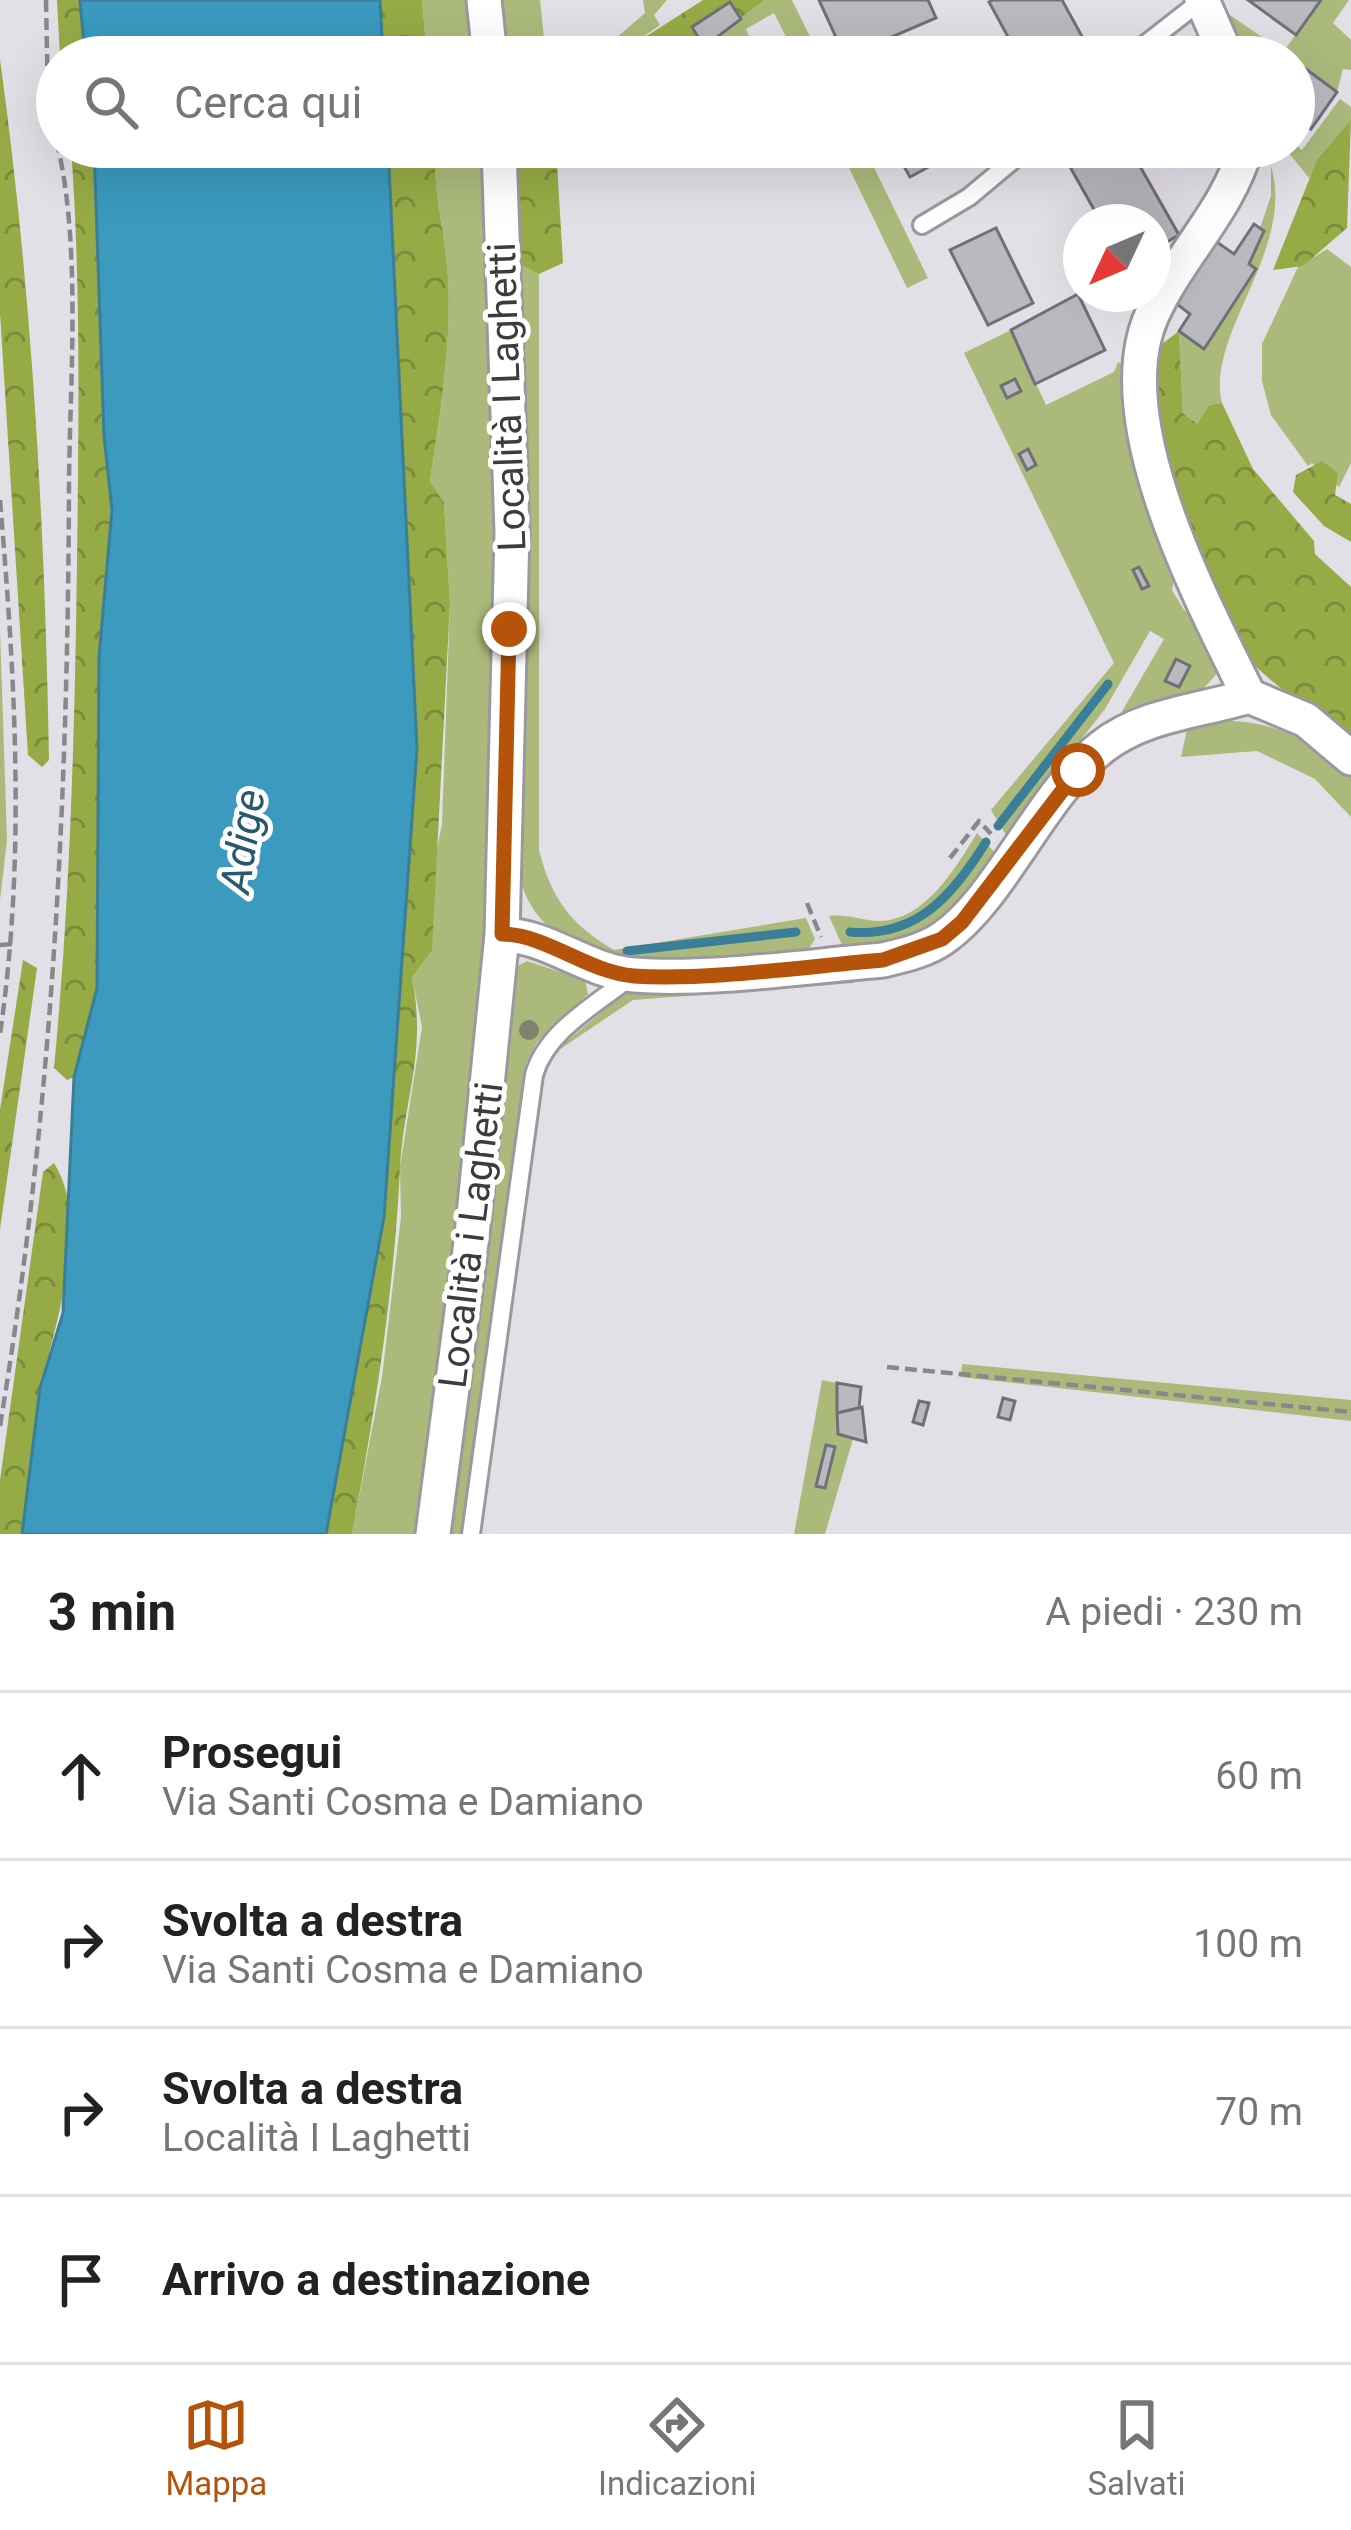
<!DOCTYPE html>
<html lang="it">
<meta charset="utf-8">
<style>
:root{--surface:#fff;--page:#f2f2f2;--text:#222;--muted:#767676;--line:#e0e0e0;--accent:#b45309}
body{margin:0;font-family:Roboto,sans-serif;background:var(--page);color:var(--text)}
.compass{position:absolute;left:1063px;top:204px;width:108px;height:108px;border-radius:50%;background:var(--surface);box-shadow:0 12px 48px #0002;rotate:226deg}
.stop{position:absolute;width:36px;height:36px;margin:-27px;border:9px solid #b45309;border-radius:50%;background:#fff}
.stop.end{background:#b45309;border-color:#fff;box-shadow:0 3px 12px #0008}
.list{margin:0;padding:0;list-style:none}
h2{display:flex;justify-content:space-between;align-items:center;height:156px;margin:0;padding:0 48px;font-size:51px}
h2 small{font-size:39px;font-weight:400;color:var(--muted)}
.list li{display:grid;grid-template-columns:78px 1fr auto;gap:36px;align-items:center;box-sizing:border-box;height:168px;padding:0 48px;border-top:3px solid var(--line)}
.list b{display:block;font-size:45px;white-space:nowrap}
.list p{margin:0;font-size:39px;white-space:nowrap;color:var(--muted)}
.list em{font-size:39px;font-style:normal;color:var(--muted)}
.icon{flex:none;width:66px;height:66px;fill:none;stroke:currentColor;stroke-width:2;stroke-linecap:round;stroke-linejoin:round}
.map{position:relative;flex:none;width:1351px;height:1534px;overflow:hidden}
.search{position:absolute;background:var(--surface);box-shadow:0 12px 48px #0002;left:36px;right:36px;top:36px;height:132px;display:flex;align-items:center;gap:30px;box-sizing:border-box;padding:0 42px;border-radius:66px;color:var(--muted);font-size:45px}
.sheet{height:828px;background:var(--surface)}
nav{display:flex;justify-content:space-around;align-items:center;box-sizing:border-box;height:168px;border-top:3px solid var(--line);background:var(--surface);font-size:33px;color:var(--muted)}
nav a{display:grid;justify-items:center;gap:6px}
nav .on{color:var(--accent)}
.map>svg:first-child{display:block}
</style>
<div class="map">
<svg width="1351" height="1534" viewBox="0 0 1351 1534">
<defs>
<pattern id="forest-crowns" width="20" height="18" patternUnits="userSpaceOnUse" patternTransform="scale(3)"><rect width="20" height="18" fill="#96ab46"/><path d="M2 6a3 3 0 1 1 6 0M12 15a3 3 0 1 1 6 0" fill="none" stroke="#7c8c3c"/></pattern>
</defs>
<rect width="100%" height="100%" fill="#e3dfe6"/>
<path fill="#abba7b" d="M422,0H470L476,57H427Z
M492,0H540L546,57H498Z
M643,0H667L654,15L660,25L614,57H594L645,13Z
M765,0H792L820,57H796L774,13L746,29L752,43L726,57H688Z
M1321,0H1349L1333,23L1351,40V70L1343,69L1337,92L1294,57H1238L1217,6L1283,52Z
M1340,99L1351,107V120L1309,178L1284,147L1294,144L1302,150Z
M435,147H486L500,589L490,948L423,1534H352L382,1377L401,1217L400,1167L422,1027L412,977L442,824L450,603L444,503L430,481C440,414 452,344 448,277C445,232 433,192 435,147Z
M839,147H864L928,278L907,288Z
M1271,166C1296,250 1205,334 1222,403L1209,405L1197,424L1183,413L1179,332L1204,348L1255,269L1249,264L1263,232L1260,228L1271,196Z
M1327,249L1351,267V463L1339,487L1312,463L1308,466L1271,415L1262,381V344L1298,267Z
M512,261L539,274V850C551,898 571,925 614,950L806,918L815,939L808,950C724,956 581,994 529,902C514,875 518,832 516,801Z
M1011,330L1046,405L1114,372L1118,362L1132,369L1175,575L1172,590L1184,610L1196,616L1222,668L1203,689L1117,720L1164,639L1150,631L1105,709L1006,835L991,810L1114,663L964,353Z
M0,629L7,840L0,900Z
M1213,721C1269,718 1307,738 1351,771V817L1315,779L1257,751L1181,757L1188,725Z
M977,833L996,854C956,905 915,957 842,945L829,916C848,914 860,920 877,921C925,922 956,867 977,833Z
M527,961L585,980L588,994L537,1042L526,1063L462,1534H441L508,981L516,967Z
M849,976L854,983L633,1000L547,1058L629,989Z
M962,1364L1351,1400V1421L961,1377Z
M822,1380L837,1383L838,1434L853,1439L825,1534H794Z"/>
<path fill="url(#forest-crowns)" d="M57,0H80L85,57H60Z
M380,0H422L427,57H383Z
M703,0H765L688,57H614Z
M0,59C32,291 45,525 49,760L42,767L28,755L0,313Z
M1351,120L1347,228L1303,266L1273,270L1317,160Z
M71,147H94L104,436L112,510L99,657L97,988L74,1077L67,1080L54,1068C73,870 76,674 78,475C79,363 79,259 71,147Z
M388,147H435C433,192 445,232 448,277C452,344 440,414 430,481L444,503L450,603L432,950L412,977C427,1055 404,1095 400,1169C394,1292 375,1412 352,1534H326L384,1217L417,748Z
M506,147H556L563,263L539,274L512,261Z
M1179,331L1183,413L1197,424L1209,405L1222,403L1253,469L1314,541L1315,554L1351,587V738C1318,712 1277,691 1249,659C1192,591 1142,434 1158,347Z
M1322,461L1338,473L1335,495L1351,504V542L1324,526L1293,492L1296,475Z
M23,960L37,968L0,1229V1110Z
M54,1163C92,1224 55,1321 41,1387C31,1434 30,1486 22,1534H0V1480L43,1172Z"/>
<path fill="#3b9abe" stroke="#3b7e97" stroke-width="3" d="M80,0H380L383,57H85Z
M94,147H388L417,748L384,1217L326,1534H22L40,1388L63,1313L74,1077L97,988L99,657L112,510L104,436Z"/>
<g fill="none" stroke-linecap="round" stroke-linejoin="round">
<path stroke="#3b7e97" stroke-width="9" d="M998,826L1108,684
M850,932C917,938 953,895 986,842
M627,951L796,932"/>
</g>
<path fill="#b9b9c0" stroke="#717077" stroke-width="3" d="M819,0H928L936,18L845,57Z
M993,0H1062L1090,51L1080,57H1019L989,2Z
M1248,0H1321L1296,35Z
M730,2L741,19L704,47L692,27Z
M1294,60L1337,92L1311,129L1294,116Z
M893,147H965L910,177Z
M1099,147H1129L1179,235L1153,250V222H1101L1069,165Z
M1152,147H1178L1157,157Z
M1254,224L1264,231L1249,264L1256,269L1204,349L1179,331L1190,314L1173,301L1214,240L1234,254Z
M996,228L1033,303L988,325L950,250Z
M1078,294L1105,350L1035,384L1011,330Z
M1015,379L1021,391L1007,398L1001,386Z
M1028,449L1036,465L1027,470L1019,454Z
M1139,567L1149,586L1142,589L1133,570Z
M1176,659L1190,666L1179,687L1165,681Z
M837,1383L861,1387L859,1408L837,1413Z
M1003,1398L1015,1401L1010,1420L998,1417Z
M919,1401L929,1403L923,1425L913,1422Z
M862,1407L866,1442L838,1434L837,1413Z
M826,1445L835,1447L825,1488L816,1486Z"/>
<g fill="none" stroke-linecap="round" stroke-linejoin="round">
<g stroke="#9c989f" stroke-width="22">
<path id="lane" d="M1129,57L1202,0
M922,225L969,197L1029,147
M471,1534L534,1075C546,1031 597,1004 632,976"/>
</g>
<g stroke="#9c989f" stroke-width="39">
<path id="street" d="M484,0L490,57
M1202,0L1227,57
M1246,147C1228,211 1179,255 1152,315C1105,419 1202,601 1249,696
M1249,696L1306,720L1351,758
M502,935C548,935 587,972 634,975C706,981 809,966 883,960C904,955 926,950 943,938C1001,898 1041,794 1102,747C1144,714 1201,711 1249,696
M433,1534L472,1235L502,935L512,532L499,147"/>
</g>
<path stroke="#8a878c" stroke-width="4.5" stroke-dasharray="12 6" stroke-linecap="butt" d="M46,0L48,103L57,142
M0,500C15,678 26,856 0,1034
M950,858L979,821L991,834
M807,903L821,937
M0,945L13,944
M887,1367L1351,1412
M0,1426C52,1113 68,800 69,483C70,377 81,250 58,147"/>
<use href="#lane" stroke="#fff" stroke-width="16"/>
<use href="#street" stroke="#fff" stroke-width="33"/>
</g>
<circle fill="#7f826d" cx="529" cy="1030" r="10"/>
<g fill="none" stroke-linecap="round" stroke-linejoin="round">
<path stroke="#b45309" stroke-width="15" d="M509,629L502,934C548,935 587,972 634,976C705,981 810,966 883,960L942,939L962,922L1078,770"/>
</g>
<g text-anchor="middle" stroke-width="10" stroke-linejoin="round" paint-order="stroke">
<g font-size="39" fill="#3c3b3d" stroke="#fff">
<text transform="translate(506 397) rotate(-92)" y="14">Località I Laghetti</text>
<text transform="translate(470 1235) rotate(-83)" y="14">Località i Laghetti</text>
</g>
<g font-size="42" font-style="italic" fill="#26596d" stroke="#fff">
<text transform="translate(242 841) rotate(-81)" y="15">Adige</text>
</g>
</g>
</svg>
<svg class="compass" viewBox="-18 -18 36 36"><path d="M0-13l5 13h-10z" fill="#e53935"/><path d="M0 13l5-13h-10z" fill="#767676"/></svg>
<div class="stop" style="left:1078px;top:770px"></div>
<div class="stop end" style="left:509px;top:629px"></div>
<div class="search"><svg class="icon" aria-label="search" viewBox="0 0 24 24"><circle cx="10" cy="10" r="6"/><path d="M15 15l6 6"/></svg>Cerca qui</div>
</div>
<section class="sheet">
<h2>3 min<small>A piedi · 230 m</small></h2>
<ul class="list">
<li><svg class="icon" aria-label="ahead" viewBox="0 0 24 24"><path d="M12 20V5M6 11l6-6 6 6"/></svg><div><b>Prosegui</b><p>Via Santi Cosma e Damiano</p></div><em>60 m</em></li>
<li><svg class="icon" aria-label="right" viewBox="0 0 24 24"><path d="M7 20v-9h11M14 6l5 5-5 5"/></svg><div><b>Svolta a destra</b><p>Via Santi Cosma e Damiano</p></div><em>100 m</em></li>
<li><svg class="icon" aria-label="right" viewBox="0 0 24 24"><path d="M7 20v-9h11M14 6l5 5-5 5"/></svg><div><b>Svolta a destra</b><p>Località I Laghetti</p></div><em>70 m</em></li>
<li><svg class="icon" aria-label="arrive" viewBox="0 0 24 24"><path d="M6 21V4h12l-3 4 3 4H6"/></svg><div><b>Arrivo a destinazione</b></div></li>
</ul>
</section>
<nav>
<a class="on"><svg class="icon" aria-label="map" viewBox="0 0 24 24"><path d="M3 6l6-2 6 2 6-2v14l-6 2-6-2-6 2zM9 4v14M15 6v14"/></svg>Mappa</a>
<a><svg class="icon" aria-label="directions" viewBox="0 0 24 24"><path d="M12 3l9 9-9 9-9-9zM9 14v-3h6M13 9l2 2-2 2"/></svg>Indicazioni</a>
<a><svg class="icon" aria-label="saved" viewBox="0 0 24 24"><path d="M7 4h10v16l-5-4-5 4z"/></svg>Salvati</a>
</nav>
